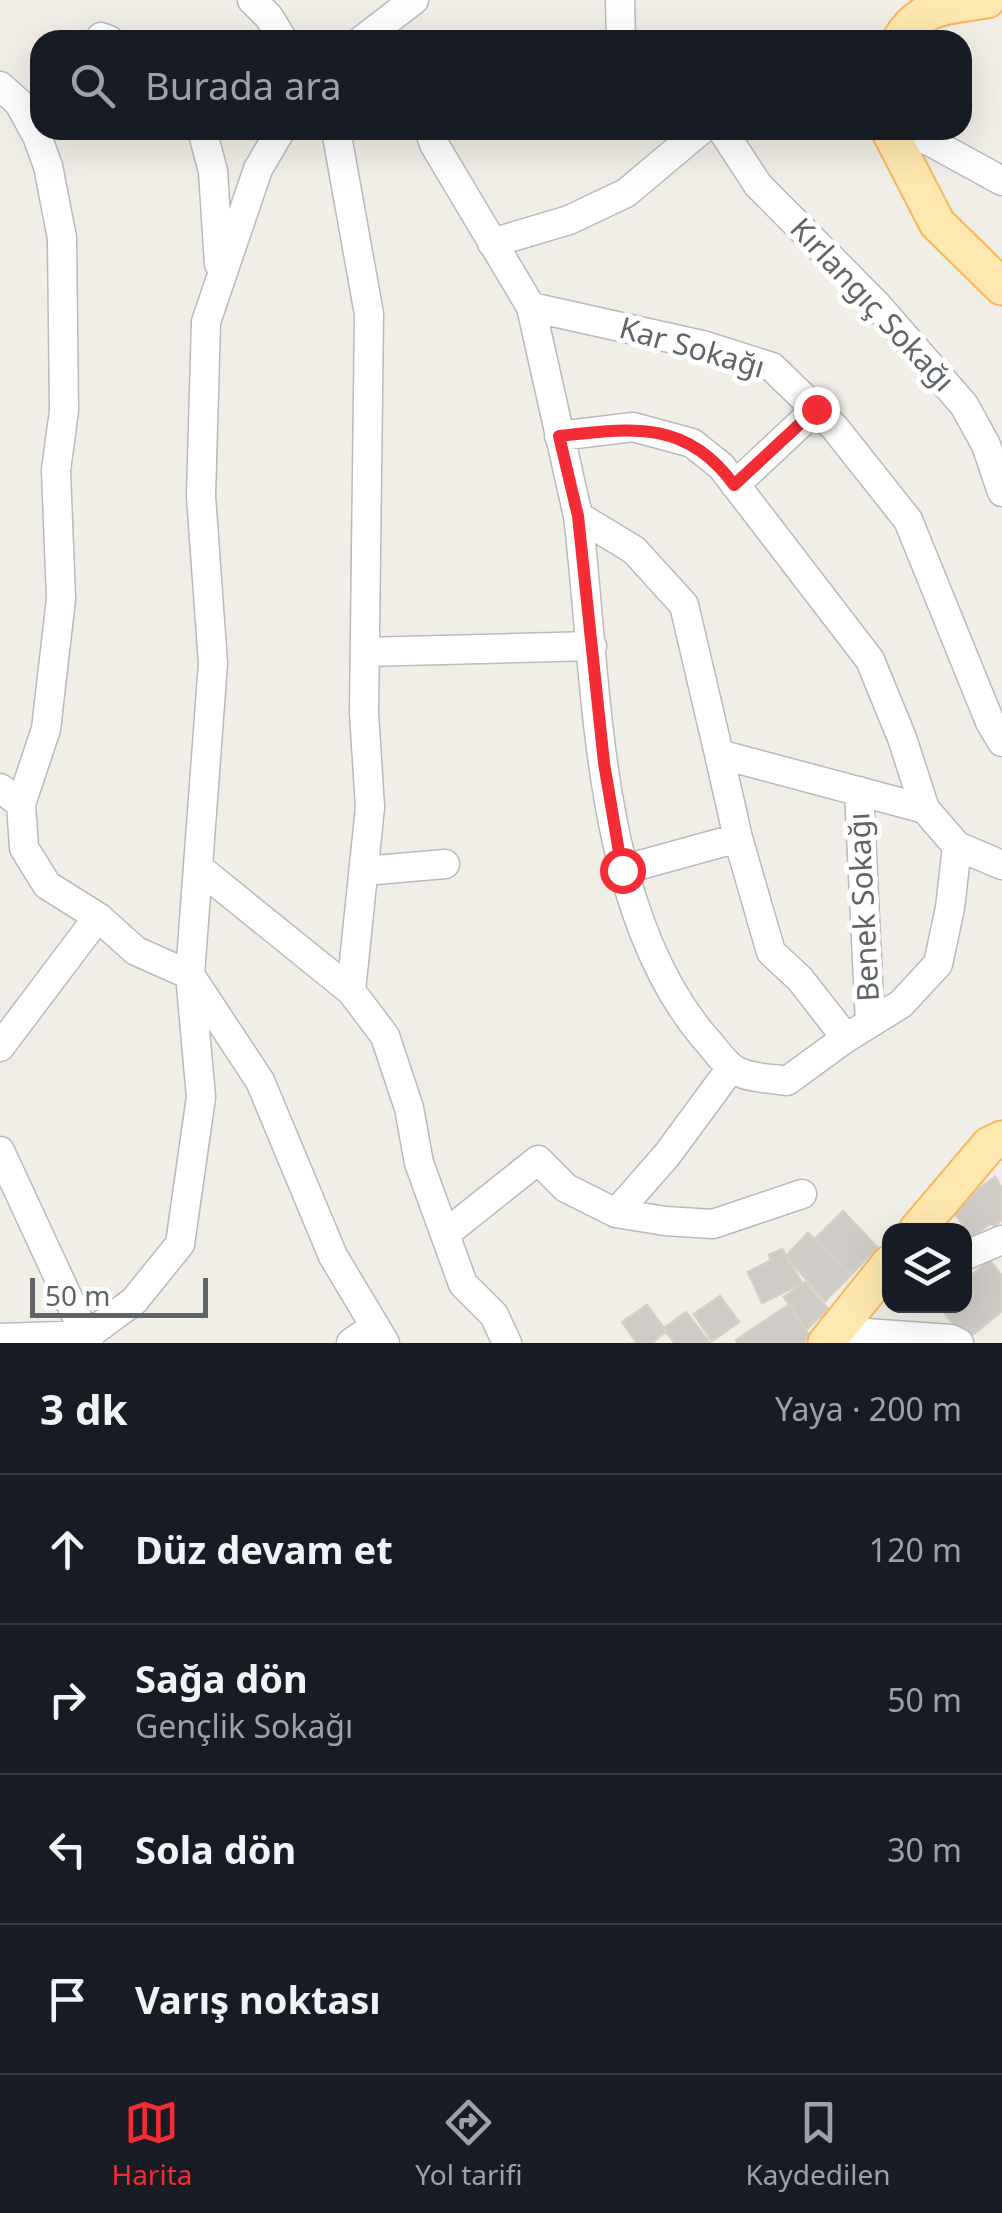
<!DOCTYPE html>
<html lang="tr">
<meta charset="utf-8">
<style>
:root{--surface:#171b24;--page:#20242c;--text:#f1f3f6;--muted:#9ea1a6;--line:#363941;--accent:#f32c36}
body{margin:0;font-family:"Noto Sans",sans-serif;background:var(--page);color:var(--text)}
.controls{position:absolute;right:30px;bottom:30px;display:grid;overflow:hidden;border-radius:20px;box-shadow:0 10px 40px #0002}
.controls button{width:90px;height:90px;display:grid;place-items:center;padding:0;border:0;border-bottom:2px solid var(--line);background:var(--surface);color:var(--text);font:50px sans-serif}
.scale{position:absolute;left:30px;bottom:25px;width:178px;box-sizing:border-box;padding-left:10px;border:5px solid #5e6468;border-top:0;font-size:28px;line-height:35px;white-space:nowrap;color:#5e6468;-webkit-text-stroke:8px #fff;paint-order:stroke}
.stop{position:absolute;width:30px;height:30px;margin:-22px;border:8px solid #f32c36;border-radius:50%;background:#fff}
.stop.end{background:#f32c36;border-color:#fff;box-shadow:0 2px 10px #0008}
.list{margin:0;padding:0;list-style:none}
h2{display:flex;justify-content:space-between;align-items:center;height:130px;margin:0;padding:0 40px;font-size:42px}
h2 small{font-size:32px;font-weight:400;color:var(--muted)}
.list li{display:grid;grid-template-columns:65px 1fr auto;gap:30px;align-items:center;box-sizing:border-box;height:150px;padding:0 40px;border-top:2px solid var(--line)}
.list b{display:block;font-size:38px;white-space:nowrap}
.list p{margin:0;font-size:32px;white-space:nowrap;color:var(--muted)}
.list em{font-size:32px;font-style:normal;color:var(--muted)}
.icon{flex:none;width:55px;height:55px;fill:none;stroke:currentColor;stroke-width:2;stroke-linecap:round;stroke-linejoin:round}
.map{position:relative;flex:none;width:1002px;height:1343px;overflow:hidden}
.search{position:absolute;background:var(--surface);box-shadow:0 10px 40px #0002;left:30px;right:30px;top:30px;height:110px;display:flex;align-items:center;gap:25px;box-sizing:border-box;padding:0 35px;border-radius:30px;color:var(--muted);font-size:38px}
.sheet{height:730px;background:var(--surface)}
nav{display:flex;justify-content:space-around;align-items:center;box-sizing:border-box;height:140px;border-top:2px solid var(--line);background:var(--surface);font-size:28px;color:var(--muted)}
nav a{display:grid;justify-items:center;gap:5px}
nav .on{color:var(--accent)}
.map>svg:first-child{display:block}
</style>
<div class="map">
<svg width="1002" height="1343" viewBox="0 0 1002 1343">
<rect width="100%" height="100%" fill="#f1eee7"/>
<path fill="#cecbc6" stroke="#d7cfc5" stroke-width="2.5" d="M995,1177L1002,1188V1220L994,1226L991,1223L971,1238L952,1208Z
M843,1211L877,1247L851,1275L814,1240Z
M808,1233L851,1275L825,1301L786,1256Z
M782,1249L802,1283L762,1303L748,1272L771,1260L769,1255Z
M990,1261L1002,1276V1311L966,1340L939,1306H964V1281Z
M805,1282L828,1309L806,1330L784,1297Z
M720,1296L739,1322L712,1341L694,1314Z
M647,1305L666,1331L652,1343H637L622,1322Z
M789,1305L810,1336L803,1343H738L736,1340Z
M686,1312L709,1342L707,1343H675L666,1332L664,1328Z"/>
<g fill="none" stroke-linecap="round" stroke-linejoin="round">
<g stroke="#b7bbbe" stroke-width="31">
<path id="minor" d="M252,0L269,17L283,40
M620,0L621,40
M101,37L109,40
M362,40L414,0
M0,86L19,103L37,136L48,166L62,238L64,411L56,470L61,599L46,729L21,804
M202,130L213,171L219,264
M336,130L369,314L364,713L370,807L351,991
M429,130L434,144L531,307L578,516L634,550L684,605L719,754L925,809L957,846L1002,865
M722,130L758,185L877,305L964,405L986,445L1002,492
M891,130L929,141L1002,181
M492,243L569,220L626,193L701,130
M531,307L706,346L772,367L835,428L908,520L990,722L1002,742
M559,436L633,427L692,443L721,466L870,660L902,738L925,809
M735,485L816,409
M578,516C598,681 593,905 704,1037C714,1047 723,1063 735,1070C750,1079 771,1078 787,1081L846,1038L901,1004L938,964L950,908L957,846
M365,652L592,646
M719,754L738,838L771,952L800,979L846,1038
M0,788L21,804L24,848L47,885L98,917L136,951L190,975L260,1081L333,1256L385,1343
M859,791L870,1023
M200,869L351,991L385,1036L409,1108L419,1163L463,1284L494,1315L507,1343
M622,870L738,838
M364,871L445,864
M0,1047L98,917
M0,1151L89,1343
M616,1213L667,1155L731,1068
M445,1234L538,1160L566,1188L616,1213L665,1221L713,1224L802,1194
M964,1256L1002,1240
M838,1331L951,1339L959,1343
M0,1338L88,1335L134,1301L180,1244L201,1097L190,975L213,663L201,496L206,322L258,169L281,130
M351,1343L375,1326"/>
</g>
<g stroke="#f9b759" stroke-width="39">
<path id="major" d="M900,40C921,4 950,6 987,0
M889,130L937,223L1002,287
M917,1230L989,1145L1002,1139
M826,1343L890,1263"/>
</g>
<use href="#minor" stroke="#fff" stroke-width="28"/>
<use href="#major" stroke="#ffe8af" stroke-width="35"/>
</g>
<g fill="none" stroke-linecap="round" stroke-linejoin="round">
<path stroke="#f32c36" stroke-width="12" d="M622,870L604,763L578,516L559,436C631,428 687,419 734,485L816,409"/>
</g>
<g text-anchor="middle" stroke-width="10" stroke-linejoin="round" paint-order="stroke">
<g font-size="30" fill="#5e6468" stroke="#fff">
<text transform="translate(872 305) rotate(47)" y="10">Kırlangıç Sokağı</text>
<text transform="translate(692 348) rotate(16)" y="10">Kar Sokağı</text>
<text transform="translate(864 907) rotate(-93)" y="10">Benek Sokağı</text>
</g>
</g>
</svg>
<div class="controls">
<button><svg class="icon" aria-label="layers" viewBox="0 0 24 24"><path d="M12 4l9 5-9 5-9-5zM3 14l9 5 9-5"/></svg></button>
</div>
<div class="scale">50 m</div>
<div class="stop" style="left:622px;top:870px"></div>
<div class="stop end" style="left:816px;top:409px"></div>
<div class="search"><svg class="icon" aria-label="search" viewBox="0 0 24 24"><circle cx="10" cy="10" r="6"/><path d="M15 15l6 6"/></svg>Burada ara</div>
</div>
<section class="sheet">
<h2>3 dk<small>Yaya · 200 m</small></h2>
<ul class="list">
<li><svg class="icon" aria-label="ahead" viewBox="0 0 24 24"><path d="M12 20V5M6 11l6-6 6 6"/></svg><div><b>Düz devam et</b></div><em>120 m</em></li>
<li><svg class="icon" aria-label="right" viewBox="0 0 24 24"><path d="M7 20v-9h11M14 6l5 5-5 5"/></svg><div><b>Sağa dön</b><p>Gençlik Sokağı</p></div><em>50 m</em></li>
<li><svg class="icon" aria-label="left" viewBox="0 0 24 24"><path d="M17 20v-9H6M10 6l-5 5 5 5"/></svg><div><b>Sola dön</b></div><em>30 m</em></li>
<li><svg class="icon" aria-label="arrive" viewBox="0 0 24 24"><path d="M6 21V4h12l-3 4 3 4H6"/></svg><div><b>Varış noktası</b></div></li>
</ul>
</section>
<nav>
<a class="on"><svg class="icon" aria-label="map" viewBox="0 0 24 24"><path d="M3 6l6-2 6 2 6-2v14l-6 2-6-2-6 2zM9 4v14M15 6v14"/></svg>Harita</a>
<a><svg class="icon" aria-label="directions" viewBox="0 0 24 24"><path d="M12 3l9 9-9 9-9-9zM9 14v-3h6M13 9l2 2-2 2"/></svg>Yol tarifi</a>
<a><svg class="icon" aria-label="saved" viewBox="0 0 24 24"><path d="M7 4h10v16l-5-4-5 4z"/></svg>Kaydedilen</a>
</nav>
